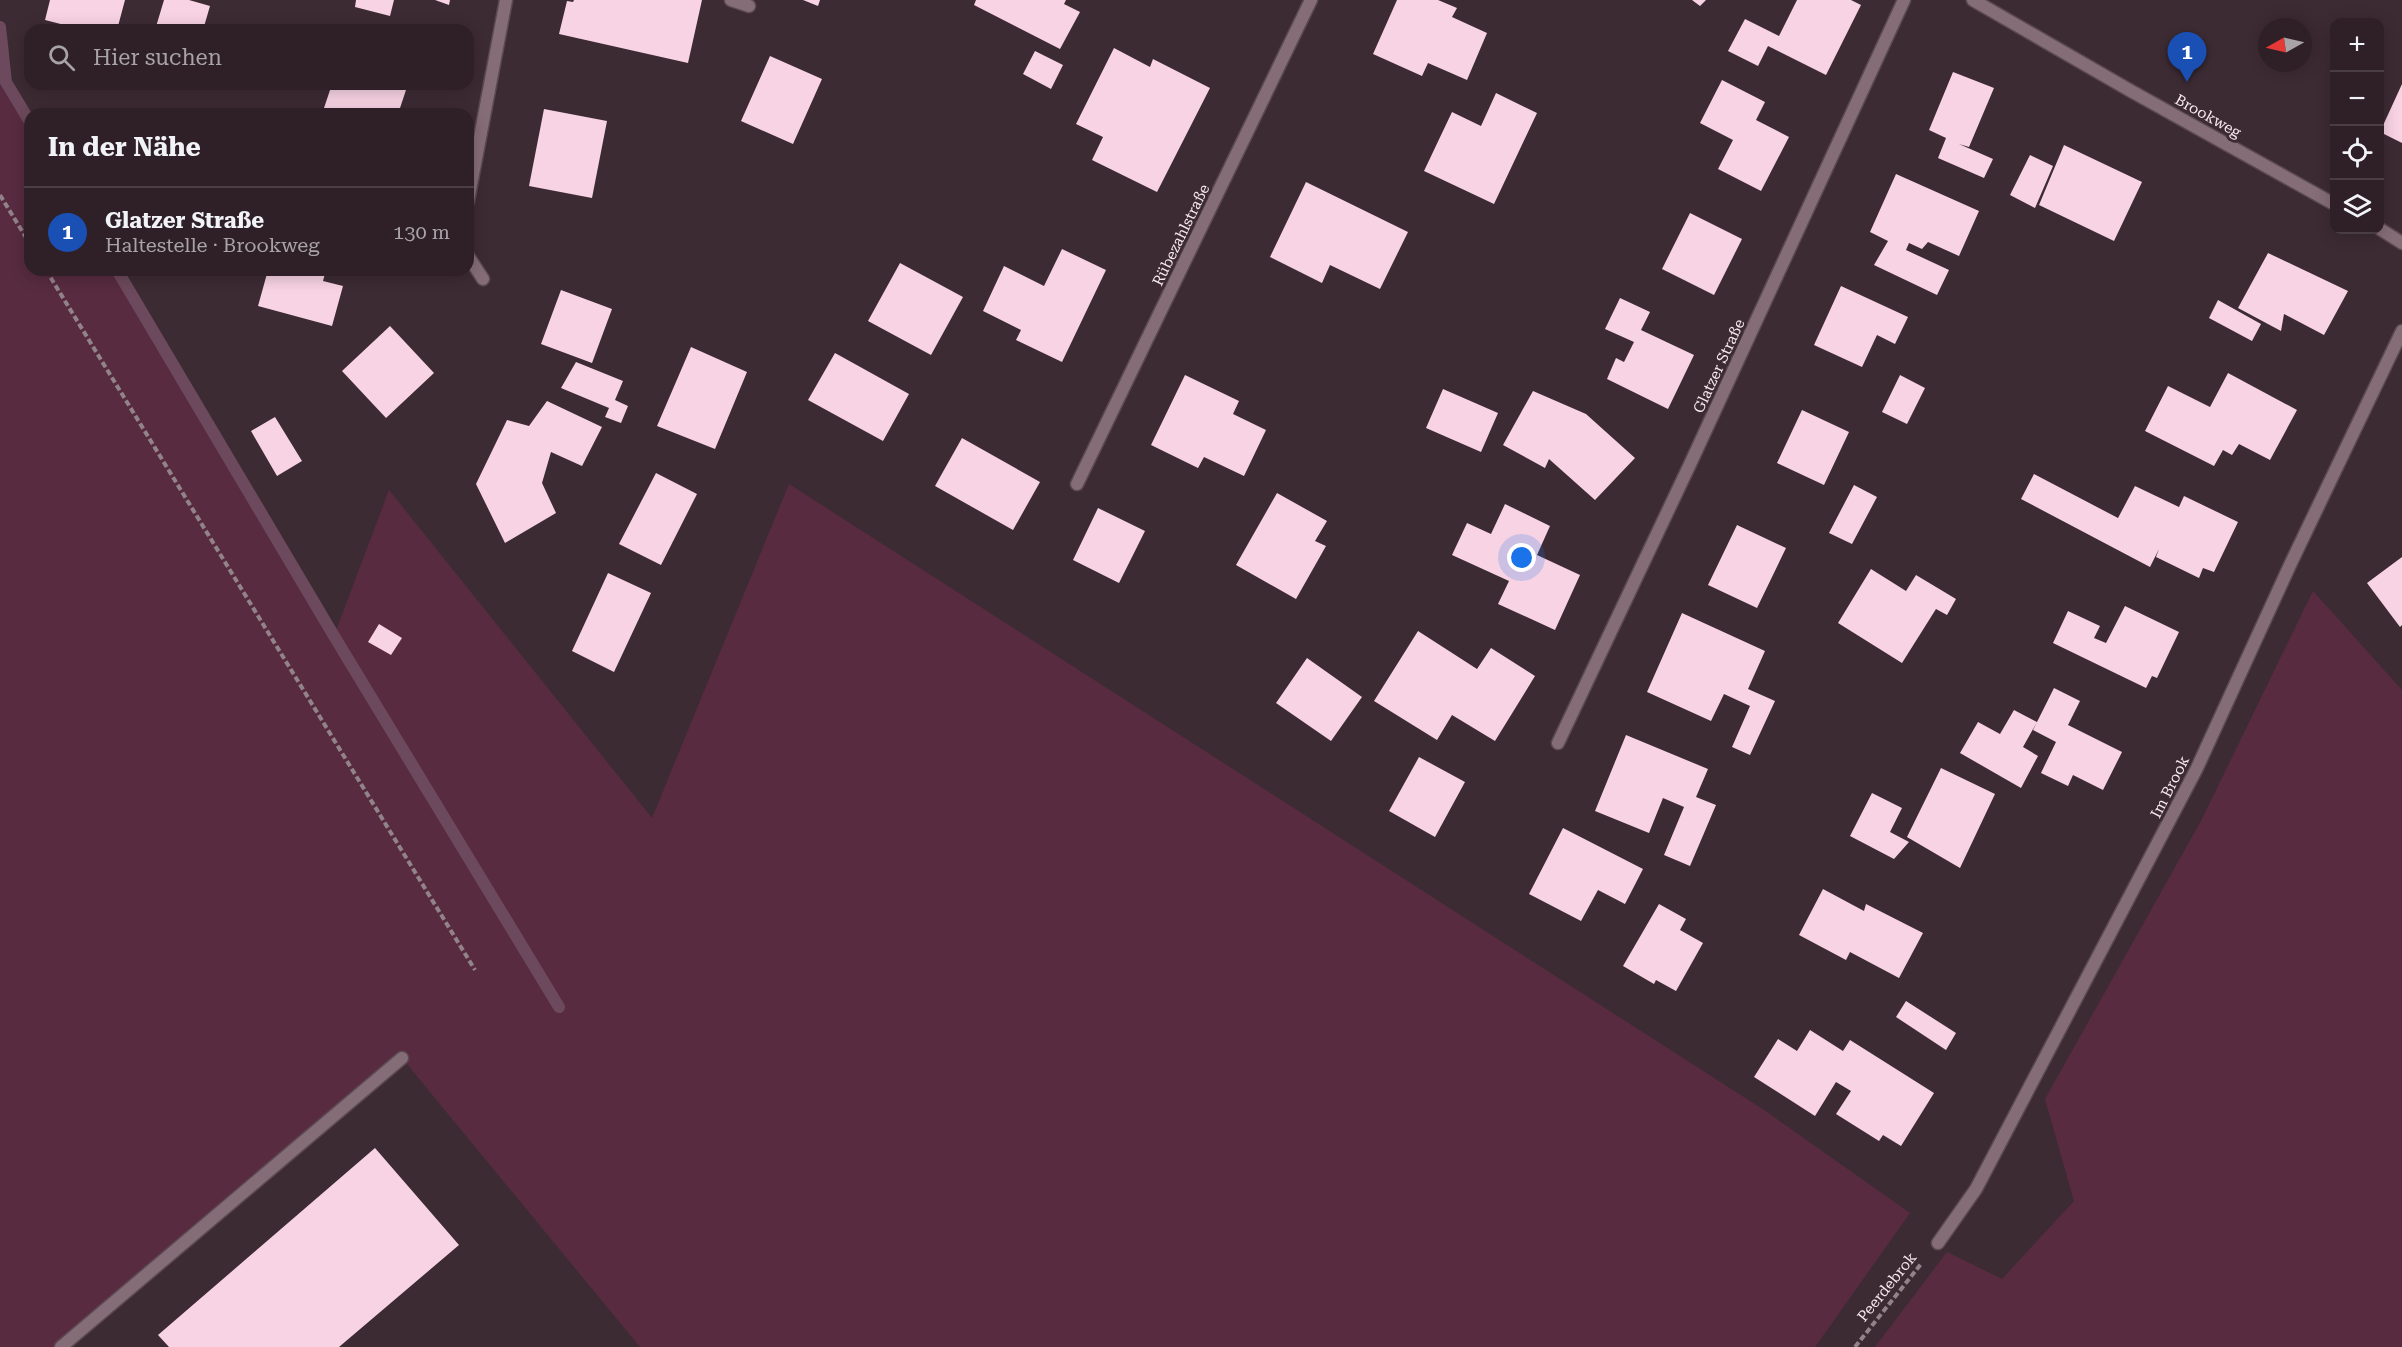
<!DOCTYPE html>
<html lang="de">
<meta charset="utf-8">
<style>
:root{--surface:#2e2026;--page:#36282e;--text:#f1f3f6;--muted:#a7a3a7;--line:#493e43;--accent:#b45309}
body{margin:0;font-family:"Roboto Serif",serif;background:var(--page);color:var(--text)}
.controls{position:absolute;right:18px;top:18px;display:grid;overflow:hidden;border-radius:12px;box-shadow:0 3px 15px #0003}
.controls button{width:54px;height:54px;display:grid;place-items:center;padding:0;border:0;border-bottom:2px solid var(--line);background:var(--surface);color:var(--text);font:30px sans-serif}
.compass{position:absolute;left:2258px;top:18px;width:54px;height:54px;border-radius:50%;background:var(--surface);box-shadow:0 3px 15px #0003;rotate:262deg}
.you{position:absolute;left:1522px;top:558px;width:21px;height:21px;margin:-15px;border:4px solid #fff;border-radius:50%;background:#1a73e8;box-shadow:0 0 0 9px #1a73e833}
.badge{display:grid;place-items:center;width:39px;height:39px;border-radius:50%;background:var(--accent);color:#fff;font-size:20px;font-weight:700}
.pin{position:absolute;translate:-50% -50px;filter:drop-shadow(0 2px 3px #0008)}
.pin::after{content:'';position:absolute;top:32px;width:21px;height:18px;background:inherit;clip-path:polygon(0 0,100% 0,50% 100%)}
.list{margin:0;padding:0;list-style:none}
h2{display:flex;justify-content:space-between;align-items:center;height:78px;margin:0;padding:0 24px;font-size:26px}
h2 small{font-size:20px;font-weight:400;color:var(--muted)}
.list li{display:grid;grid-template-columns:39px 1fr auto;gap:18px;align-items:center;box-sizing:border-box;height:90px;padding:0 24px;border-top:2px solid var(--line)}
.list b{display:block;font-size:22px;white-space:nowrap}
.list p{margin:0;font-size:20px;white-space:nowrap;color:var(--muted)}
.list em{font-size:20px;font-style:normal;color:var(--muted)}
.icon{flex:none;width:33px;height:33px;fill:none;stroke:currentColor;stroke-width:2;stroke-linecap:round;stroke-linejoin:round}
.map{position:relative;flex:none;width:2402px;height:1347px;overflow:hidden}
.search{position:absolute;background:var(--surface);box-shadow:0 3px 15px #0003;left:24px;top:24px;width:450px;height:66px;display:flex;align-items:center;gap:15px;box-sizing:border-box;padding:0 21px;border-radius:18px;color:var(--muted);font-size:22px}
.panel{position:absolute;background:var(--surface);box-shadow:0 3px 15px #0003;left:24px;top:108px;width:450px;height:168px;border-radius:18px}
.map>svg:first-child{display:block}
</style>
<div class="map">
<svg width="2402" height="1347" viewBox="0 0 2402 1347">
<rect width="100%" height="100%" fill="#3d2b33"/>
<path fill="#582b41" d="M0,27L6,82L30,122V270H117L334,636L389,490L652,818L789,484L1764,1110L1910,1213L1815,1347H640L402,1058L61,1347H0Z
M2313,591L2402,690V1347H1875L1947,1252L2002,1279L2074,1201L2045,1099L2201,821Z"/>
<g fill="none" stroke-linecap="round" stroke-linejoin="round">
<path stroke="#6c495c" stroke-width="12" d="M0,27L6,82L30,122
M117,270L334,636L559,1007"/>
</g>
<path fill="#f8d3e3" d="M50,0H125L117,30H84L45,20Z
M164,0H189L210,6L203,30H155Z
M356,0H394L390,16L355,7Z
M435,0H450L449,5Z
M574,0H702L688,63L559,34L567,1L573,2Z
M803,0H820L818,6Z
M976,0H1066L1064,4L1080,12L1060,49L974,5Z
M1397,0H1438L1457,8L1452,17L1487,33L1467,80L1428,63L1422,76L1373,54Z
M1692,0H1706L1700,6Z
M1797,0H1851L1861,5L1826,75L1768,46L1758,66L1728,51L1745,19L1779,36Z
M1114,48L1150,67L1153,59L1210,88L1157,192L1092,160L1103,137L1076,124Z
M1035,51L1063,65L1051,89L1023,74Z
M770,56L822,79L793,144L741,121Z
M1953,72L1994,88L1969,147L1959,144L1993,159L1984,178L1938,158L1946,138L1929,130Z
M1722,80L1765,102L1756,120L1789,137L1761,191L1718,169L1733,140L1700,123Z
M332,84H408L398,114H322Z
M2402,84V143L2380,132Z
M1496,93L1537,113L1494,204L1424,171L1452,112L1481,126Z
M544,109L607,121L592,198L529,186Z
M2064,145L2142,182L2114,241L2039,205Z
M2030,155L2053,166L2035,208L2010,195Z
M1896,174L1979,211L1959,256L1928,242L1922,249L1909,243L1906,250L1949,270L1937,295L1874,265L1888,241L1870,232Z
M1306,182L1408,232L1380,289L1330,265L1322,283L1270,257Z
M1690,213L1742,239L1714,295L1662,269Z
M1062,249L1106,270L1062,362L1016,340L1021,330L983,311L1004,266L1044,286Z
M2268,253L2348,291L2324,335L2284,314L2281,331L2238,308Z
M900,263L963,297L931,355L868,321Z
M268,270H326L323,281L343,286L332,326L258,306Z
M1841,286L1908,317L1895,344L1877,335L1862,367L1814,345Z
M561,290L612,309L592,363L541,344Z
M1620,298L1650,312L1641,330L1694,355L1668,409L1607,379L1616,358L1624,362L1634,342L1605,329Z
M2218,300L2261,324L2252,341L2209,318Z
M390,326L434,373L386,418L342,371Z
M691,347L747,372L715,449L657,426Z
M835,353L909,394L883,441L808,400Z
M576,362L623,381L615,400L628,406L621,423L605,417L609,408L561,388Z
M2228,373L2297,410L2270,460L2239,444L2232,455L2223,450L2214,466L2145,431L2168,386L2210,407Z
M1185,375L1239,401L1233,414L1266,430L1244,476L1204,457L1198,468L1151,445Z
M1900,375L1925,388L1907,424L1882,412Z
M1443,389L1498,413L1481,452L1426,428Z
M1533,391L1586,414L1635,458L1595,500L1549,459L1545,468L1503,445Z
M547,401L602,427L582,466L551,452L542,483L556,513L505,543L476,484L507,420L529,426Z
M1802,410L1849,432L1824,485L1777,463Z
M275,417L302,461L277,476L251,431Z
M962,438L1040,482L1013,530L935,486Z
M656,473L697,494L661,565L619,544Z
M2034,474L2118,518L2135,486L2179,507L2184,496L2238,522L2214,572L2203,568L2199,578L2156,557L2159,549L2150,567L2021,499Z
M1854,485L1877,497L1852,544L1829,533Z
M1277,493L1327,521L1315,541L1326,546L1296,599L1236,565Z
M1505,504L1550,526L1537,555L1580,575L1555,630L1498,604L1509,581L1452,555L1467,523L1491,534Z
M1098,508L1145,531L1119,583L1073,560Z
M1737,525L1786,548L1757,608L1708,585Z
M2402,557V625L2400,627L2367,583Z
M1871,569L1906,591L1916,575L1956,599L1947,615L1936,609L1902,663L1838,623Z
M608,573L651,593L614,672L572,651Z
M2125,606L2179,632L2157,678L2152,676L2146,688L2053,643L2068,611L2100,626L2094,638L2106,643Z
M1682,613L1765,651L1748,689L1775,701L1750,755L1732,747L1750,706L1724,694L1711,721L1647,692Z
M379,624L402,638L391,655L368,642Z
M1418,631L1477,669L1491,648L1535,676L1495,741L1452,715L1437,740L1374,701Z
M1307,658L1362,697L1331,741L1276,703Z
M2054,688L2080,701L2068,725L2122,752L2103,790L2073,775L2068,786L2041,773L2056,742L2033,730L2037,722L2023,747L2038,756L2021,788L1960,753L1978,722L2000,734L2014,710L2037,722Z
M1626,735L1708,769L1696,797L1716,805L1690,866L1664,855L1684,807L1663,798L1649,833L1595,811Z
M1419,757L1465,782L1435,837L1389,811Z
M1941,768L1995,794L1960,868L1907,837Z
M1872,793L1902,808L1890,832L1909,842L1894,859L1850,836Z
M1563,828L1643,869L1625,904L1598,890L1581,921L1529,894Z
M1823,889L1864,911L1866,904L1923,933L1899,978L1850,952L1846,960L1799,935Z
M1659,904L1686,919L1680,930L1703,943L1676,991L1656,980L1654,984L1623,966Z
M1906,1001L1956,1033L1946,1050L1896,1017Z
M1810,1030L1843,1051L1850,1040L1934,1093L1901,1146L1883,1135L1879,1141L1836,1114L1851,1091L1836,1082L1815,1116L1754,1077L1778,1039L1797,1051Z
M375,1148L459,1245L339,1347H169L158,1335Z"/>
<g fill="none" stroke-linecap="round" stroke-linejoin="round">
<g stroke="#5b4951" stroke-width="15">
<path id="service" d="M731,0L749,6
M61,1347L402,1058"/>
</g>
<g stroke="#5b4951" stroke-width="15">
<path id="minor" d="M1973,0L2131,91L2334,204
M468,201L506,0
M2380,229L2402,243
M468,256L483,279
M1077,484L1311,0
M1558,743L1692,460L1904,0
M1938,1243L1976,1189L2197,768L2290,565L2402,331"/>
</g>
<path stroke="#928389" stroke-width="4" stroke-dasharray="6 3" stroke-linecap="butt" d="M0,195L30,244
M46,270L475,970
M1855,1347L1921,1264"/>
<use href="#service" stroke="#856d77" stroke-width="12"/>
<use href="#minor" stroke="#856d77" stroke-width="12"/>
</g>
<g text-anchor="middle" stroke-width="6" stroke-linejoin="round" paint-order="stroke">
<g font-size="15" fill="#f6e9ee" stroke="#3d2b33">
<text transform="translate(2208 116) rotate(29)" y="5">Brookweg</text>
<text transform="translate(1181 235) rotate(-64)" y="5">Rübezahlstraße</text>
<text transform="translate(1719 366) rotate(-65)" y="5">Glatzer Straße</text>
<text transform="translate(2170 787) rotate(-63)" y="5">Im Brook</text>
<text transform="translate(1887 1287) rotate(-51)" y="5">Peerdebrok</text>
</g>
</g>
</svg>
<div class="controls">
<button>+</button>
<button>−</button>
<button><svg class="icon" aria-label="locate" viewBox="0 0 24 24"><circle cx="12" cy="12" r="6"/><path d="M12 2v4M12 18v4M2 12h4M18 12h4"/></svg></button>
<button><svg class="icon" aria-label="layers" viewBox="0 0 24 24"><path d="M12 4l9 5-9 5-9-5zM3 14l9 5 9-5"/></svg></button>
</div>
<svg class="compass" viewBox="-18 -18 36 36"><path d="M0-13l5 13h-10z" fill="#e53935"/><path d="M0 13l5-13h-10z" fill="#a7a3a7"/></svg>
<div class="you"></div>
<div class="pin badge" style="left:2187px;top:82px;background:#1a4fb4">1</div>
<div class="search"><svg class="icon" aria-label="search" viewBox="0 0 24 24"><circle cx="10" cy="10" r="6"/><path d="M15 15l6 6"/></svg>Hier suchen</div>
<section class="panel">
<h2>In der Nähe<small></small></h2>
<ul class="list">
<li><span class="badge" style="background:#1a4fb4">1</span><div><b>Glatzer Straße</b><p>Haltestelle · Brookweg</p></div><em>130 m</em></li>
</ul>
</section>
</div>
